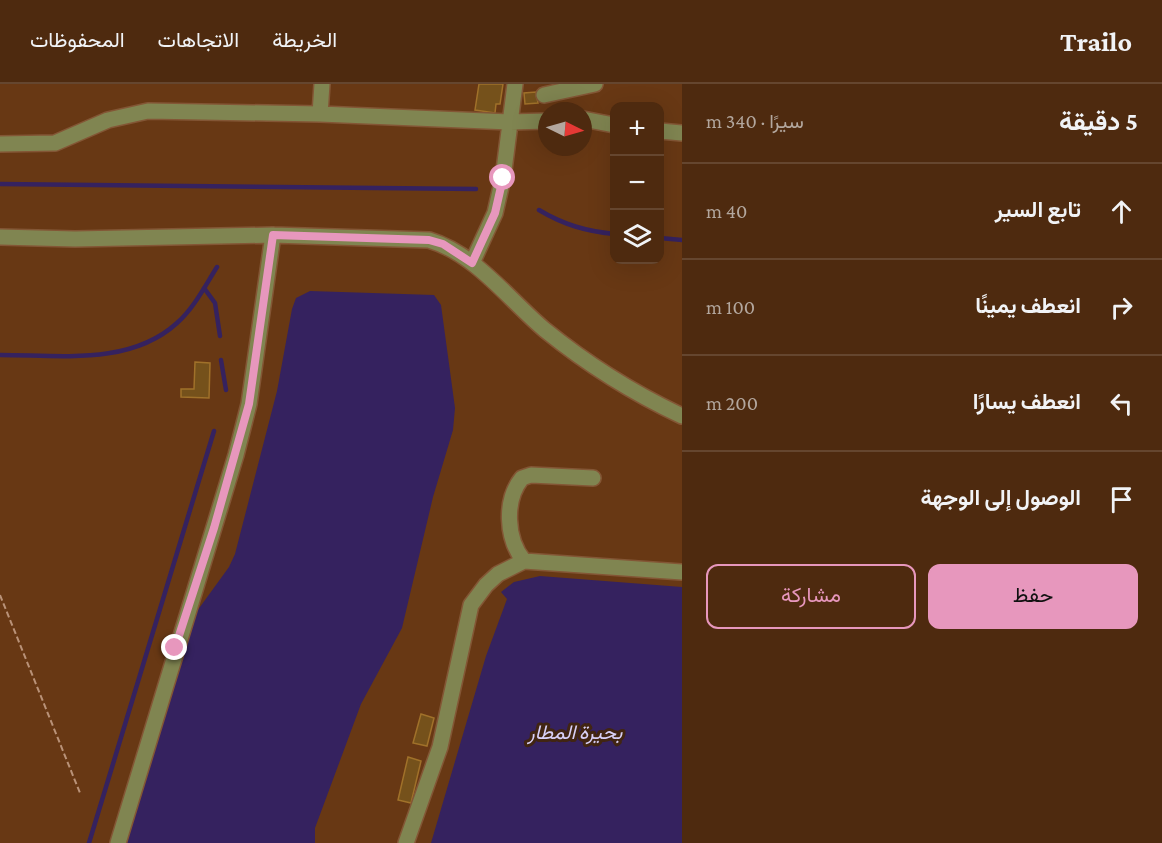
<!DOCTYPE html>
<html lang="ar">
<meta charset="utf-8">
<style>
:root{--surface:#4e2a0f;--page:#58361d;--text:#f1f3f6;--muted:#b3a79e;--line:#65462f;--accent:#e797bd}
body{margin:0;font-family:"Crimson Pro",Vazirmatn,serif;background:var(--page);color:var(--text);direction:rtl}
.controls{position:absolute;right:18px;top:18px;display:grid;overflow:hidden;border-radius:12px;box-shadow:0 6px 24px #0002}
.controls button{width:54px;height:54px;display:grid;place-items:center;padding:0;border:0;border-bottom:2px solid var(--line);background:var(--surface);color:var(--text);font:30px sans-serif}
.compass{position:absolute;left:538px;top:18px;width:54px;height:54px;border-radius:50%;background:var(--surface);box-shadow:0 6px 24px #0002;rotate:95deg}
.stop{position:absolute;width:18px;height:18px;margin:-14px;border:4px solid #e797bd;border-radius:50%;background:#fff}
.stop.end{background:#e797bd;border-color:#fff;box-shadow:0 2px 6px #0008}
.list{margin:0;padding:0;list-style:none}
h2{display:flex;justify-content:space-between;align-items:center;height:78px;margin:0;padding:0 24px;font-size:26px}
h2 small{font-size:20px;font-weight:400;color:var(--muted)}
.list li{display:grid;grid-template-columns:39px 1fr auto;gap:18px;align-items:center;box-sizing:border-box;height:96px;padding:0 24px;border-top:2px solid var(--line)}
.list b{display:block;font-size:22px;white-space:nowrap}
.list em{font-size:20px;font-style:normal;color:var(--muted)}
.actions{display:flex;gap:12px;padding:18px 24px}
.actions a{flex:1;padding:14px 0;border:2px solid var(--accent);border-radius:12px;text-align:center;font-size:21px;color:var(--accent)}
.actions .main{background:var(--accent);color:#111}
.icon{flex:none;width:33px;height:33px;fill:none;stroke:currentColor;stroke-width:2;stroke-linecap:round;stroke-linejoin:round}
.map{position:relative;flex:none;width:682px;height:759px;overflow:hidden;direction:ltr}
header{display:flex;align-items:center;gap:36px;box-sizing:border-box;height:84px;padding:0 30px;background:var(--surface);border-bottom:2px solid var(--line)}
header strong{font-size:28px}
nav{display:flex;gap:33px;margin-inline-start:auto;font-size:21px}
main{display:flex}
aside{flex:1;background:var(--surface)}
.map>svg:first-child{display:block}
</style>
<header>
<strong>Trailo</strong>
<nav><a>الخريطة</a><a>الاتجاهات</a><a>المحفوظات</a></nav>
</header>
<main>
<aside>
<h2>5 دقيقة<small>سيرًا · 340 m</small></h2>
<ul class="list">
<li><svg class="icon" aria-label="ahead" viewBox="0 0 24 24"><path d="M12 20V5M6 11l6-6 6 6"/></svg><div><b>تابع السير</b></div><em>40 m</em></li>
<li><svg class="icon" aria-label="right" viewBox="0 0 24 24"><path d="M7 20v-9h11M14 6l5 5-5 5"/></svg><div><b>انعطف يمينًا</b></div><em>100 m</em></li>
<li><svg class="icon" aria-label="left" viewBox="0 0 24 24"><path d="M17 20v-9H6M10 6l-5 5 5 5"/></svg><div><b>انعطف يسارًا</b></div><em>200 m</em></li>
<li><svg class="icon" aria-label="arrive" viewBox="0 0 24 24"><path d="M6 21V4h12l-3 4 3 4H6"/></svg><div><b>الوصول إلى الوجهة</b></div></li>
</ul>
<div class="actions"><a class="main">حفظ</a><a>مشاركة</a></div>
</aside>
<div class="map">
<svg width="682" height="759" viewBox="0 0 682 759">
<rect width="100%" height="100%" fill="#683814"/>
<path fill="#35225f" d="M310,207L434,211L441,221L455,324L453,346L433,413L402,544L361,620L315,744V759H127L192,534L229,483L235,470L277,307L292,225L296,214Z
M540,492L682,503V759H431L486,572L507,515L501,508L514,498Z"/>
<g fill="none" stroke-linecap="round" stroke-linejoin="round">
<path stroke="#35225f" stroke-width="4.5" d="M0,100L476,105
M539,126C564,141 586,147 614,150
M660,154L682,156
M204,204L215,219L220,252
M0,271C59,271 130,282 177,239C194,224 205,202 217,183
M221,276L226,306
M89,759L214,347"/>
</g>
<path fill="#75511b" stroke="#a0712a" stroke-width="1.5" d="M479,0H503L500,20H496L495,29L475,26Z
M536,8L538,19L525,20L524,9Z
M195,278L210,279L209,314L181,313V305H194Z
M421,630L434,634L427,662L413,659Z
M408,673L421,677L411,719L398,716Z"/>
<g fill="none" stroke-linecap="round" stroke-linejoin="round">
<g stroke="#835635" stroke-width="18">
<path id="minor" d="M544,11L595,0
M320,30L322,0
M583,35L614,41
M660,47L682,49
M0,60L55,59L108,36L148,27L320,30L510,38L547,37
M0,153L75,155L273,151L429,156C476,170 509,216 545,246C587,280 633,309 682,332
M472,179L495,129L503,94L515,0
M524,477C506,455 504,416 522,394L531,391L593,394
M118,759L236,371L249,320L273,151
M406,759L440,663L471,521L486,501L498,490L524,477L682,488"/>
</g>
<path stroke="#b99278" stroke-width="2" stroke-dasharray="6 3" stroke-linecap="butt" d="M0,511L80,709"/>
<use href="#minor" stroke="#808551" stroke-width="15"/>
</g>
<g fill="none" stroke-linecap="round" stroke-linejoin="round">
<path stroke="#e797bd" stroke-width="8" d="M175,564L214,444L249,320L273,151L429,156L443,160L472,179L495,129L503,94"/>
</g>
<g text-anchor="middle" stroke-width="6" stroke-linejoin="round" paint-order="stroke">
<g font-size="20" font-style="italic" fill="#d8d0f7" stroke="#412512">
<text x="575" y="655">بحيرة المطار</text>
</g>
</g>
</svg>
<div class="controls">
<button>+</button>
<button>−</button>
<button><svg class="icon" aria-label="layers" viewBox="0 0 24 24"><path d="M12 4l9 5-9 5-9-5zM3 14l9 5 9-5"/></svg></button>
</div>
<svg class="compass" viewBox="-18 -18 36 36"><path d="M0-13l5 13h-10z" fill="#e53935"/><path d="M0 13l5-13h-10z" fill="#b3a79e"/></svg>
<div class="stop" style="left:503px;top:94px"></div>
<div class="stop end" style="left:175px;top:564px"></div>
</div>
</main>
